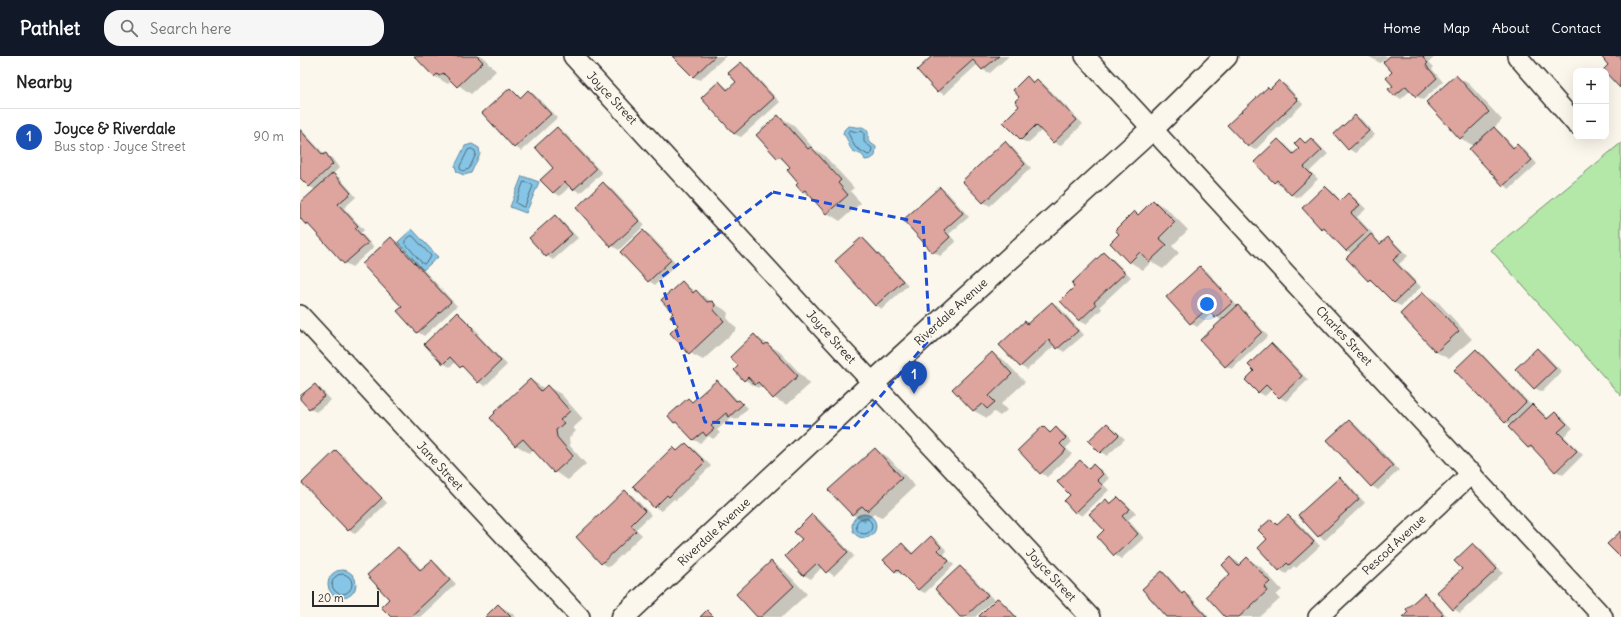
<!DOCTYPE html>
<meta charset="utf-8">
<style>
:root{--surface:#fff;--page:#f6f6f6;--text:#222;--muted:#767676;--line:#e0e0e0;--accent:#111827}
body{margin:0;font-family:Delius,sans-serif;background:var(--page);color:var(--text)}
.controls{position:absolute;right:12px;top:12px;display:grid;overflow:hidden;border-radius:8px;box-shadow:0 4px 16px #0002}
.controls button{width:36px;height:36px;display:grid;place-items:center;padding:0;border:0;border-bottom:1px solid var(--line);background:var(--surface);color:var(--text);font:20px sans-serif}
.scale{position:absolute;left:12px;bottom:10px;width:67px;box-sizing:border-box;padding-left:4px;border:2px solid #2b2b2b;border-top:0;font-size:11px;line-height:14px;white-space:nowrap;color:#2b2b2b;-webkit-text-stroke:3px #fbf7ec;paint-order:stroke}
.you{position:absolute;left:907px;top:248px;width:14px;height:14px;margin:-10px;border:3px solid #fff;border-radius:50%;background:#1a73e8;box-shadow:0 0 0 6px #1a73e833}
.badge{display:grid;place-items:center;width:26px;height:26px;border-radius:50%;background:var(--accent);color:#fff;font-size:13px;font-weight:700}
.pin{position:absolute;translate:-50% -33px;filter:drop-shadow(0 1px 2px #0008)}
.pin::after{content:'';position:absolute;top:21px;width:14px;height:12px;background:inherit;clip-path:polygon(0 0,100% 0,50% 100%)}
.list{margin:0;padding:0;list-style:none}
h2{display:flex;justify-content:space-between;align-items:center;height:52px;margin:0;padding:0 16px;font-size:17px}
h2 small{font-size:13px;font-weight:400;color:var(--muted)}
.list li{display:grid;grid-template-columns:26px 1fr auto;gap:12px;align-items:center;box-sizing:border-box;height:56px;padding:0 16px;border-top:1px solid var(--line)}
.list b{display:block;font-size:15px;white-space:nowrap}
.list p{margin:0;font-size:13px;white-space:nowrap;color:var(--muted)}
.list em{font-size:13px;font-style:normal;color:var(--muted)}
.icon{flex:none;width:22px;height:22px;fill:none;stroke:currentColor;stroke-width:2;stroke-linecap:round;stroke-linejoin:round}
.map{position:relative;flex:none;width:1321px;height:561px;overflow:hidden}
header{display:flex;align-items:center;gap:24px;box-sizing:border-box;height:56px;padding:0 20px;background:var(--accent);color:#fff}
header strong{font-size:19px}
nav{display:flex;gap:22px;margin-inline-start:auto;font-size:14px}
.search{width:280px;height:36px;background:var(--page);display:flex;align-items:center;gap:10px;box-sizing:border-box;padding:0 14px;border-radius:16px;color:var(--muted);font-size:15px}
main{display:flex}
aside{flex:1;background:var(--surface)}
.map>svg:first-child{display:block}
</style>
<header>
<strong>Pathlet</strong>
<div class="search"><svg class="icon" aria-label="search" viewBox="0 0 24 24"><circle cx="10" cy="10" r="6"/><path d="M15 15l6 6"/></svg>Search here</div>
<nav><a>Home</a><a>Map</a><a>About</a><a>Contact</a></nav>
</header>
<main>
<aside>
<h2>Nearby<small></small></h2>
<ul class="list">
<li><span class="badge" style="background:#1a4fb4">1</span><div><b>Joyce &amp; Riverdale</b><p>Bus stop · Joyce Street</p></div><em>90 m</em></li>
</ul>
</aside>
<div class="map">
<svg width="1321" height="561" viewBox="0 0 1321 561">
<rect width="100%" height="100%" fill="#fbf7ec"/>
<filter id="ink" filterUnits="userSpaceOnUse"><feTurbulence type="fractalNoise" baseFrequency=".025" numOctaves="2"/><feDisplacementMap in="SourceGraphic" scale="8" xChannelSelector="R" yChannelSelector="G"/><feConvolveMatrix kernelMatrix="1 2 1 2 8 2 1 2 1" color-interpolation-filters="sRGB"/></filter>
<g filter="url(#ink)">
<path fill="#b4e8a9" stroke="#708a6a" d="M1321,87V340L1191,194Z"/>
<path fill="#86c5e6" stroke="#62879b" d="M548,70C553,70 556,72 562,71C570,74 568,78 568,85L576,91L575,100L571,103L565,104C563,97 558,98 553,95C548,91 549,83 543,78L544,74Z
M172,88L179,92L180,98L171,117L164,119L157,116L155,110L165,90Z
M222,120L239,126L226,157L210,151Z
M112,173L138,201L123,214L98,186Z
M552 470a12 12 0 1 1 24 0a12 12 0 1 1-24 0Z
M28 528a14 14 0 1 1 28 0a14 14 0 1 1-28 0Z"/>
<path fill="#0003" d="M115,0H182L196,15L171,38L154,26L150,25L148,28L134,20Z
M374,0H426L400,24L393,21Z
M633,0H709L690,17L683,14L678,8L644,39L638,35Z
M1068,0H1088L1080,7Z
M1091,0H1136L1129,6L1134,11L1132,13L1143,26L1123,44L1116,40L1111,34L1101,43L1095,39Z
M1302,0H1321V31L1305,14L1310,9Z
M441,7L447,11L480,46L441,81L434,78L419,26L429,33L437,26Z
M1156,20L1169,28L1202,64L1194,72L1200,76L1214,91L1217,89L1224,93L1237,108L1210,133L1203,129L1174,90L1160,82Z
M727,21L735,27L737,24L744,28L783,68L760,90L754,86L742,74L728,87L721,84V41Z
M980,26L986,29L1003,48L955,94L948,90L969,32L971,33Z
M210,33L221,42L229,35L235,39L257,62L221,95L215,91L183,57Z
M478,60L492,68L515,94L524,99L554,132L550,135L561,147L540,165L527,157L513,142L503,136L497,129L500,127L492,111L488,107L478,101Z
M1056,60L1062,64L1075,79L1055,97L1049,93Z
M0,72L25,99L32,102L39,112L33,118L40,122L56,141L44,152L64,174L61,177L74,191L52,211L45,207L13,172L6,168L0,161V149L16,134L10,131L0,121Z
M257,72L264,76L302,117L280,137L270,130L260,140L253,136Z
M1011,83L1017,87L1028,98L1010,115L1018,123L998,142L991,138L982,128L981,130L974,126L978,84L985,88L995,98L1000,93V84L1006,87Z
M705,87L711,90L731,112L690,150L683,146Z
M304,128L310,131L345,169L319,194L312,190Z
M1026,131L1032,135L1041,145L1048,138L1055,142L1066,153L1057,161L1074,179L1072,180L1082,188L1088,182L1094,186L1108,200L1099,208L1121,231L1101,250L1094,247L1076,227L1068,224L1052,198L1047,194L1030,177L1023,173L1003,153Z
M640,132L647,136L669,161L649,178L656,186L640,200L634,196Z
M854,145L867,153L888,174L872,190L879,197L863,213L851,206L843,214L830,206L820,178L834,156L839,159Z
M255,160L261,164L278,182L253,204L247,200Z
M343,175L350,179L377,208L355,229L349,225L321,196Z
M562,182L568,186L608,229L582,253L576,249Z
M91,183L98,186L157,250L124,280L118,276L103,251Z
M805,197L811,201L831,221L800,250L802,253L786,268L779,265L775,231Z
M900,212L907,215L938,251L944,254L968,280L932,313L926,310L922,265L912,257L897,271L891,267L867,241Z
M382,227L425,254L428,257L427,262L437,273L403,304L390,297L374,257Z
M1123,237L1137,245L1172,283L1149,303L1136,296Z
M752,247L759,251L784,279L764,296L755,289L727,314L720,310L725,267L728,269Z
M157,257L163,261L179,277L178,279L207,309L185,330L178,326L168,315L156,306L150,311L144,308L125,288Z
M455,280L480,296L510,328L487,349L474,342L467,334L460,330L458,332L445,324L435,314L439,310Z
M971,288L977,292L1008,324L986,345L979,341L972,333L965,340L958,336L956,315Z
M1176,294L1182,298L1232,350L1239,353L1249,363L1256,357L1262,361L1273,372L1264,380L1283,399L1263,419L1256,415L1236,394L1229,392L1210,372L1212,370L1205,366Z
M1237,294L1244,297L1262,316L1242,336L1235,332L1217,313Z
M692,297L705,305L725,326L701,348L707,354L700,360L694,356L687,362L674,355L653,333Z
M231,324L245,333L248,331L261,338L283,363L273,372L276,375L269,382L270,390L286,408L268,424L255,416L234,393L229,397L216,389L191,362Z
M417,325L423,329L438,345L445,349L448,352L436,364L432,361L417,374L420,377L413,383L409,380L400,387L394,384L382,370L375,366L388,344L393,347Z
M15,329L21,333L31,344L16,356L9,352Z
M1049,365L1056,369L1099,414L1078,434L1072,430Z
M807,368L813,372L825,383L807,400L801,396Z
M743,371L752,377L756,373L763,376L772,386L766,392L772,398L747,421L741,417L719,394Z
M386,388L393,392L411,410L376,444L374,443L361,455L355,451L374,392L379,395Z
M575,393L588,401L615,430L581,462L574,458L565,466L552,458Z
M36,396L43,399L87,447L55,478L48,474Z
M781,405L790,412L793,410L800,413L809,422L803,428L809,434L782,460L776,456L772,440Z
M1040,422L1046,426L1065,447L1025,484L1018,480Z
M325,436L332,439L351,459L336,473L342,479L309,511L302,507Z
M819,442L825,446L836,457L828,464L844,482L821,503L815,499L806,474V444L812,448Z
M513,460L519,463L554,500L534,520L522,511L511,523L504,519V483Z
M989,460L995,464L1020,490L996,512L994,510L986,518L980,514L968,484L971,464L979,469Z
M631,481L638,485L647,495L644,498L654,509L625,537L618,534L603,518L602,519L595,515L602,488L614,498Z
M1173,488L1180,492L1203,517L1160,557L1154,553L1163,513Z
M98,492L105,496L122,514L132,505L138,509L156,528L120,561H92L91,543Z
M931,502L941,508L947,503L960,510L982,534L976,539L980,543L960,561H927L932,518Z
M471,506L484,514L507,538L482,561H459Z
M660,511L667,515L694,544L675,561H662Z
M862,516L868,520L884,538L891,541L909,561H868Z
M1124,538L1130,542L1148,561H1104Z
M697,543L704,547L717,561H681Z
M198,549L212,557L216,561H186Z"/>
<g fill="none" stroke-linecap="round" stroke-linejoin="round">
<path stroke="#4f6976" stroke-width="1" d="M550,74L556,76L562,75L564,77V86L572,92L571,98L568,99L555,91L548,77Z
M172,93L175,95L176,98L169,113L163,115L160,113V110L168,94Z
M224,126L232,128L233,130L225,150L223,151L216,147Z
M111,180H113L131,200L130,202L124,208L122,207L105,187V185Z
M556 470a8 8 0 1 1 16 0a8 8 0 1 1-16 0Z
M32 528a10 10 0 1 1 20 0a10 10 0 1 1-20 0Z"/>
</g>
<path fill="#dea49e" stroke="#2b2b2b" d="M114,0H177L183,6L157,31L143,17L139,20L137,18L134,21Z
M372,0H415L393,21Z
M632,0H699L682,14L673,4L637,36L617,14Z
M1090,0H1125L1123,2L1128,7L1126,9L1137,22L1116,41L1106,30L1094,40L1088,33L1093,30L1086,22L1092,16L1083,6Z
M1301,0H1321L1320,32L1306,17V15L1303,14L1308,9Z
M441,6L474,42L434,78L401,42L419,25L427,34L436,26L428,17Z
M1156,19L1189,56L1160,83L1126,46Z
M727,20L733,27L737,23L777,64L753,87L736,69L721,84L703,66L719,50L715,45L719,41L713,34Z
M979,24L998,44L948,91L927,69L968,31L970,33Z
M210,32L220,42L228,34L251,58L214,92L182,57Z
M478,59L508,93L511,91L541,124L538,127L548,139L526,158L505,134L502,136L496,129L498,127L487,114L490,111L480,100L477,102L456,79Z
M1055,59L1069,75L1048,94L1034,78Z
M257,71L296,113L273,134L265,126L253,137L240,124L253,112L235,91Z
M1194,71L1213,92L1217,88L1232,104L1203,130L1169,93Z
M0,74L23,99L26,97L33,108L9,131L0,122Z
M1000,82L1005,87L1011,82L1022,94L1004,111L1012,119L991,139L977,124L974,127L954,106L978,83L993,98L999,93L994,88Z
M705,85L725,108L683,147L662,125Z
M33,117L51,137L38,148L58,170L55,172L68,187L44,208L7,167L6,169L0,162V147Z
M303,126L339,165L311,191L276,152Z
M1025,130L1040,145L1048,137L1060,149L1051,157L1068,175L1046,195L1024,172L1022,174L1002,152Z
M640,131L663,157L644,174L650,181L633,197L603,164Z
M853,144L875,166L859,182L867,189L849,206L840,196L829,207L810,187L819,178L815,174L834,155L838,159Z
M255,159L272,178L246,201L229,182Z
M343,174L371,204L348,226L320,196Z
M1071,178L1080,188L1088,181L1102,196L1093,204L1115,227L1094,247L1070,223L1068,225L1046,202Z
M91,181L151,246L117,277L97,255L102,251L62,208Z
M562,181L603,225L575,250L535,205Z
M804,196L825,217L794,246L796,249L779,265L760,245L774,231L772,227Z
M900,210L933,246L915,262L907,253L890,268L866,241Z
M382,225L393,237L396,234L407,246L412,245L415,248L414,254L424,265L389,298L370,277L378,269L370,260L373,257L361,244Z
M1123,236L1159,275L1136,296L1100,258Z
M752,246L778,275L757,293L749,284L720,311L699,289L725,265L727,268Z
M938,249L962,276L925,311L900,284Z
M157,256L173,272L172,274L201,305L178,327L162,310L160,312L150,301L143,308L124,288Z
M454,278L464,289L467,287L498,320L473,343L458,326L455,329L448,321L444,325L434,314L438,310L430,301Z
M971,287L1002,320L979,342L966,329L958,337L945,324L954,315L948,309Z
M1237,292L1256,312L1234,333L1215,313Z
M1176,293L1226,346L1205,367L1154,314Z
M692,296L712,318L689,340L695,346L687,353L682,348L673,355L652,333Z
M230,323L241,335L247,329L270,355L260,364L264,367L256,374L257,381L273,400L254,417L223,383L215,390L190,362L195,357L194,356Z
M417,324L436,345L439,344L443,348L429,361L426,357L411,370L414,373L406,380L403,376L393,384L376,366L374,367L368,360L388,342L392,346Z
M15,328L25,340L9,353L0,343V340Z
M1232,348L1247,363L1255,356L1267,368L1258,376L1277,395L1255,416L1231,390L1228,392L1208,371Z
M1049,364L1093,410L1071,431L1027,384Z
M807,367L819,379L800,397L788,385Z
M743,370L750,377L756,371L766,382L760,388L766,394L740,418L718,394Z
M386,387L405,406L369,441L367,439L354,452L333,430L373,391L377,395Z
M575,392L602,422L567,455L562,450L552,459L528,434Z
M36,394L82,442L48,475L2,427Z
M780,404L789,413L793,408L803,418L797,424L803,430L775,457L764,445L770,439L757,426Z
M1040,421L1059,443L1018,481L998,459Z
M325,434L345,455L331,469L336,475L301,508L276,481Z
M818,441L830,453L822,460L838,478L814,500L797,481L804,474L789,458L806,443L810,448Z
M512,458L548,496L526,517L517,507L503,520L485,500L502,483L494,476Z
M988,459L1014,486L989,509L987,507L979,515L958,492L967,483L958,474L971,463L977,469Z
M1321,475V502L1307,488Z
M631,480L641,491L638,494L649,505L618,534L597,513L595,516L583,504L602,487L612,498Z
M1173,487L1197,513L1153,554L1137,536L1162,513L1154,505Z
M98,491L120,514L132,504L150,524L110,561H91L81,551L89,543L67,519Z
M930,501L938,510L947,501L970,526L964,531L967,535L939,561H925L906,540L930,518L922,509Z
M471,505L494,530L461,561H457L436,538Z
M660,510L688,539L665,561H660L635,533Z
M862,515L882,538L884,536L907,561H867L842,533Z
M1124,537L1143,558L1140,561H1103L1108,556L1106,553Z
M697,542L699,543L716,561H680L679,560Z
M198,548L211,561H185Z
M407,554L414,561H400Z"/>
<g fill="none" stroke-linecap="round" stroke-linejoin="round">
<g stroke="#2b2b2b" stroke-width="22">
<path id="street" d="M273,0L533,284L790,561
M785,0L1303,561
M1217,0L1276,68
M0,259L280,561
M1018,561L1172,417"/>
</g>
<g stroke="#2b2b2b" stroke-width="25">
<path id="secondary" d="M323,561L573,327L852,73L926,0"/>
</g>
<use href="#street" stroke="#fbf7ec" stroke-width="19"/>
<use href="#secondary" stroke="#fbf7ec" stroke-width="22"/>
</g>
</g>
<path fill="none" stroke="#1d4ed8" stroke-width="3" stroke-dasharray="8 5" stroke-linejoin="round" d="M473,136L623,167L630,283L553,372L405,366L360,222Z"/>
<g text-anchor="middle" stroke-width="4" stroke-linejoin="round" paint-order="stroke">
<g font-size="12" fill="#2b2b2b" stroke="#fbf7ec">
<text transform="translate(312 42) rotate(47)" y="4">Joyce Street</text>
<text transform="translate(651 256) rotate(-42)" y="4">Riverdale Avenue</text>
<text transform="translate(1044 280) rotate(47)" y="4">Charles Street</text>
<text transform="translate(531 281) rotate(48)" y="4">Joyce Street</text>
<text transform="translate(140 410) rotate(47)" y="4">Jane Street</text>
<text transform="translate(414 476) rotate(-43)" y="4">Riverdale Avenue</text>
<text transform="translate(1094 489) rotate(-43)" y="4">Pescod Avenue</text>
<text transform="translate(751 519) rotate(47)" y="4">Joyce Street</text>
</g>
</g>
</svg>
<div class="controls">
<button>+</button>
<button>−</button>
</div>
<div class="scale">20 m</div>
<div class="you"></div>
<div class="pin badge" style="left:614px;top:338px;background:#1a4fb4">1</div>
</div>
</main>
